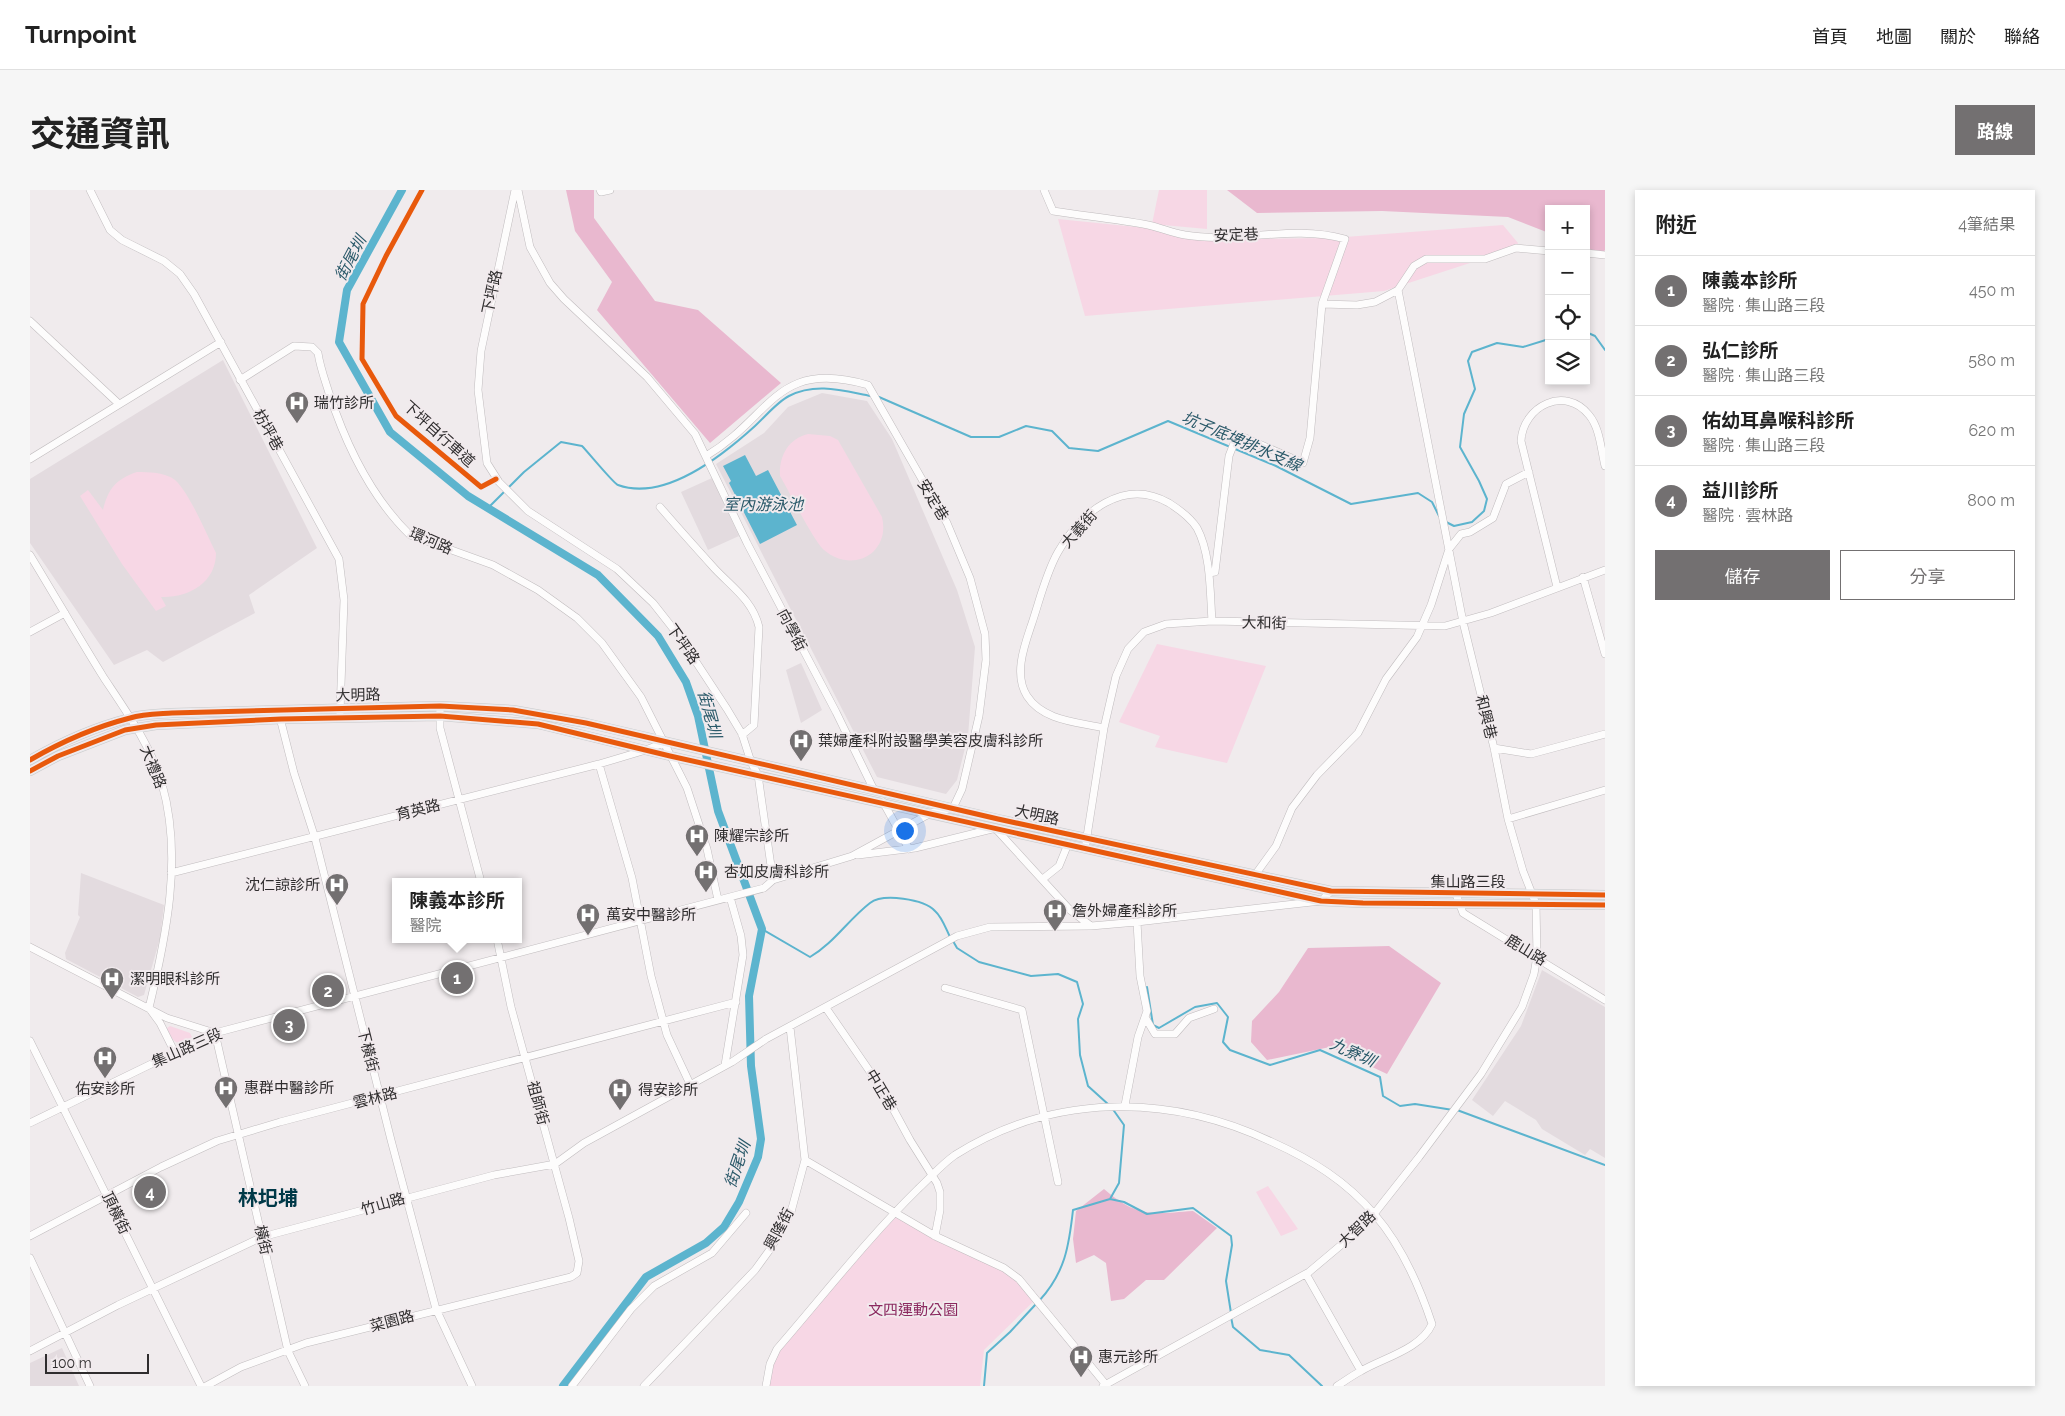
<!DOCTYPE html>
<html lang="zh-TW">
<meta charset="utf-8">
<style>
:root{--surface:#fff;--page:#f6f6f6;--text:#222;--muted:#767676;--line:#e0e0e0;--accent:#737071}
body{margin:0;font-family:Raleway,"Noto Sans TC",sans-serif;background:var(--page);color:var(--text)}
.controls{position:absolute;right:15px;top:15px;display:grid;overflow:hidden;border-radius:0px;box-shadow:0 2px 8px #0003}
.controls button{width:45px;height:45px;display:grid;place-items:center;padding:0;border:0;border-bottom:1px solid var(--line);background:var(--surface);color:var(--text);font:25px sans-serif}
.scale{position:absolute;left:15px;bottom:12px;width:104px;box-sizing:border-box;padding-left:5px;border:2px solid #2f2d2e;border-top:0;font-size:14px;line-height:18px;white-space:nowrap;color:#2f2d2e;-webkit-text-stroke:4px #f1eaed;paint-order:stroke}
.you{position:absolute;left:874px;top:640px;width:18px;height:18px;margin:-12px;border:4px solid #fff;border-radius:50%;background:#1a73e8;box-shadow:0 0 0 8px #1a73e833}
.badge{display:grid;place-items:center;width:32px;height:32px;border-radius:50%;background:var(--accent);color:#fff;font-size:16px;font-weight:700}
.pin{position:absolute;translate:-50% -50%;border:2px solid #fff;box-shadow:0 1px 5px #0006}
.popup{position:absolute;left:362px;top:688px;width:130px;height:65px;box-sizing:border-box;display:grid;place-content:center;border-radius:0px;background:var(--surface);filter:drop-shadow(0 1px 4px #0005);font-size:16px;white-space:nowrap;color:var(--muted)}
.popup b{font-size:19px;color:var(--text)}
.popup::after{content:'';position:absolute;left:50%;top:100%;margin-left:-10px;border:10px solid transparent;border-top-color:var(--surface)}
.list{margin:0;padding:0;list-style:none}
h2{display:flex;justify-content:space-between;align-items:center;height:65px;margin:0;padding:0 20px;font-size:21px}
h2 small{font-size:16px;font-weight:400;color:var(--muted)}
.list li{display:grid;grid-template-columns:32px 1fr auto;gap:15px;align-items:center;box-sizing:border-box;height:70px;padding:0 20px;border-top:1px solid var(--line)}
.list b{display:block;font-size:19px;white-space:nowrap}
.list p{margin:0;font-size:16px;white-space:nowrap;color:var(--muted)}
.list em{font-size:16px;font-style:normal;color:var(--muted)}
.actions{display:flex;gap:10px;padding:15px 20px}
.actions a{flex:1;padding:11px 0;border:1px solid var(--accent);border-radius:0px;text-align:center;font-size:18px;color:var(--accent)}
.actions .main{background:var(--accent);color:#fff}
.icon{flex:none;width:28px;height:28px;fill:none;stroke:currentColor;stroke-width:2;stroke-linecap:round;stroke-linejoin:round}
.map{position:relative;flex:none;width:1575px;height:1196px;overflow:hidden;border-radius:0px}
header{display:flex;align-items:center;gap:30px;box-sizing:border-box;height:70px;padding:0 25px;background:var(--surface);border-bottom:1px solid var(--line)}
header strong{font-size:24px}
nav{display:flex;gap:28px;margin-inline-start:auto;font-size:18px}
.intro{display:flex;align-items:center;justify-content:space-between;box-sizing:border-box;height:120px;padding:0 30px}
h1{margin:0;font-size:35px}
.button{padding:12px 22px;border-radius:0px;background:var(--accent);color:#fff;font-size:18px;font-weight:700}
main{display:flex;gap:30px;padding:0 30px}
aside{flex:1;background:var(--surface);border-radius:0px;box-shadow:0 2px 8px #0003}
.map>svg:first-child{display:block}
</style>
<header>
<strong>Turnpoint</strong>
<nav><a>首頁</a><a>地圖</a><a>關於</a><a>聯絡</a></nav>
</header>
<div class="intro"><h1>交通資訊</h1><a class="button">路線</a></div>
<main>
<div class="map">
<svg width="1575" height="1196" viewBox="0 0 1575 1196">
<rect width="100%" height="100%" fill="#f0ebed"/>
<path fill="#e3dbdf" d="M193,170L287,358L219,405L225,423L133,472L117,460L84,475L0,353V289Z
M792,203L837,211L862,249L927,400L945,457L938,546L927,590L916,604L847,587L686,274L734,243L758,217Z
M682,288L709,346L678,360L651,302Z
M771,473L792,520L771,533L756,480Z
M51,683L134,715L130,748L114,805L108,807L36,769L35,763L50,727L48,725Z
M1512,780L1575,817V968L1560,959L1555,965L1512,939L1506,930L1475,911L1463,926L1442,910L1491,836Z
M32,1158L49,1196H0V1173Z"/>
<path fill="#f7d7e5" d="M1129,0H1177V39L1122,34Z
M1028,29L1224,49L1302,48L1473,35L1488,53L1486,58L1354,101L1055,126Z
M778,244L800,246L808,250L852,327C855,340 853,352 843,362C828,375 808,372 794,360C783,350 759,301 750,286C749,266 758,249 778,244Z
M107,282C118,282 135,282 145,290C159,302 177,345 186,363C186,393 158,408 131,407L136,416L126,421L92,374L50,306L58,300L73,320C78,299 86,289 107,282Z
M1127,454L1236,476L1197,573L1125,557L1130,546L1089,532Z
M140,836L160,843L162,847C148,858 143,853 137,838Z
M1238,996L1268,1039L1251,1046L1226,1002Z
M865,1025L974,1078L1006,1109L954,1160L950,1196H737L747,1159Z"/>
<path fill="#e9b8cf" d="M536,0H564V28L625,111L668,120L751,193L680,253L567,120L582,92L545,41Z
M1197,0H1575V60L1572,64L1556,58V19H1519V43L1478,27L1352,21L1227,23Z
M1359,756L1411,793L1357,884L1300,857L1237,870L1221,852L1222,831L1249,802L1278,758Z
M1074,999C1108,1028 1121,1024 1163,1021L1187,1038L1134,1090H1116L1094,1109L1081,1111L1076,1073L1064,1065L1046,1073L1043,1049L1046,1021Z"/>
<path fill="#5cb4ce" d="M715,265L726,286L738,280L767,335L730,354L699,293L701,291L693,276Z"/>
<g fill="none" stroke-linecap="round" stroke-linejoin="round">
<path stroke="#5cb4ce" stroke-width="2" d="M1556,142L1565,146L1575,160
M849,207L941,247H969L996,236L1022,241L1039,258L1068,261L1138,231L1246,276L1321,314L1388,303L1402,312L1409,326
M458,318L494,282L531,252L552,256C558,262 584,294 588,295C635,312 692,266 725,236C735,227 747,212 759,206C786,192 814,201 841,206
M1416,332L1424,336L1442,332L1454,321L1457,309L1449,291L1430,257L1434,224L1445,199L1438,171L1442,162L1467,153L1493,157L1519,149
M732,739L780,767C804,753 818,730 840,713C853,703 894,709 905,721C912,727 916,739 920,747
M923,751L927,758L949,772L1001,786L1028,784L1047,792L1053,814L1048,829L1050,865L1058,896L1079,915
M1117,797L1123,835L1129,838L1165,817L1187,813L1198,827L1193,852L1200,860L1240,875L1290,860L1350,887L1353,906L1370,916L1385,914L1423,920
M1427,920L1575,975
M1080,1009L1094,1012L1117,1024L1163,1018L1201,1046L1202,1055L1196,1091L1201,1123
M1009,1111C1035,1083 1039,1056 1043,1020L1080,1009L1089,993L1094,935L1082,918
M1201,1127L1203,1137L1230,1160L1259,1165L1292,1196
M954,1196L957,1163L980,1142L1006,1114"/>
<path stroke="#5cb4ce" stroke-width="8" d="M372,0L317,100L309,152L360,242L438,306L568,385L628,446L656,492L668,526L688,621L732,739L719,806L721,876L731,949L728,967L709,1012L694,1037L676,1053L616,1087L533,1196"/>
<g stroke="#c0bcbe" stroke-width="8">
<path id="minor" d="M60,0L80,40L92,50L134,71L150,84L164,104L309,369L314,410L310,523
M485,0L451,161L448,200L457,273L469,292L498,321L587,379L623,413L649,446L697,519L712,544L721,572L728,585L743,690
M488,0L500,57L520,93L534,109L617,187L665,244L717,353L806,522L844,600
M570,0L571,2L580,0
M1014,0L1023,21C1055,26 1087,29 1118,35C1131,38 1143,43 1155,45C1209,54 1261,34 1315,49L1292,114L1280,248L1273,273L1213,247L1206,248L1199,266L1185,382L1179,383
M1556,63L1575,65
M1292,114L1327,115L1345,112L1368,100L1384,76L1396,69H1455L1486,58L1519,61
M0,131L89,214
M210,190L264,156L282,157L288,163C290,177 295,190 299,203C316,255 341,307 380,345L463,375L508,400L547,428L572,453L611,507L657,598L677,659L688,710
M0,269L191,152
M630,317C648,338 666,358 685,379C702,397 723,411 729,437L724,535L712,545
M0,365C25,406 49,448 74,488C96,521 121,556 132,594C153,667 136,747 119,818L130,833L145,863
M1553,387L1575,464
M1527,397L1491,251C1493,216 1535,195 1559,225C1570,238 1571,260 1575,276
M0,442L35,423
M410,516V538L451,692
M248,520L264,583L285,648L361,950L406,1119L442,1196
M1074,538C1048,532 1013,531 997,506C983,484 995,454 1002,433C1010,409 1016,383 1028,362C1051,322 1094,287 1139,313C1150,320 1160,327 1167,338C1181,364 1180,403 1182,431
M1464,558L1501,564L1575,544
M569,574L602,688L621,786L637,845L660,894
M853,612L879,659
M1478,629L1575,600
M965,638L1040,720L1061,736L1107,732L1291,711L1301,701
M1055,659L1074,538L1086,486L1098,459L1114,442L1136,434L1182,431L1415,436L1461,423L1575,380
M828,665L885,658L962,639
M141,683L569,574L616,560L633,553
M1225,685L1246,656L1262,618L1287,585L1328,543L1356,489L1387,447L1401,415L1419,359L1431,344L1440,342L1463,328L1476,294L1499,282
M1014,688L1029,676L1038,654
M1426,704L1433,723L1575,810
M0,757L137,828L185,843L258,1161L275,1196
M915,798L992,820L1028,992
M796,818L854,902L880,950L907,993L910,1002V1020L905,1046
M1115,827L1125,844H1145L1159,828L1184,819
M0,851L171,1196
M695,875L713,765L711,746L700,707
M1095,915L1108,847L1117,821L1110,786L1107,732
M0,933L185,843L734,698L743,690L822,666L901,623L923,618L932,599L949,526L956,470L955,444L940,388L917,333L838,195C745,168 742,227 676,266
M775,970L905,1046L974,1078L989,1089L1077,1196
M0,1046L131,977L187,951L250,932L706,812
M0,1068L60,1196
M1276,1084L1331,1181
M0,1161L88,1115L232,1047L464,985L525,974L554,953L702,872L736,849L927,746L960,737L1061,736
M176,1196L211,1177L276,1153L541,1087L547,1083L549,1071L539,1028L481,817L467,749
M542,1196L601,1119L624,1096L682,1063L716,1023
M614,1196L725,1080L741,1058L761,1022L775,970L760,837
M736,1196L740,1174L747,1159C793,1106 837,1049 888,999C900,988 912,974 925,965C1023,903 1139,903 1242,952C1282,970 1316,991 1345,1025C1372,1056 1389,1095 1402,1134C1391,1159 1353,1168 1331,1181C1323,1185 1315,1191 1307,1196
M1073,1196L1279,1082L1323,1045L1344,1024L1389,967L1451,884L1492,817L1504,784L1507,766L1506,714L1493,681L1478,629L1464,558L1433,432L1368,100"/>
</g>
<g stroke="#cccacb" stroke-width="10">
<path id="major" d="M0,570C31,552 65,537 100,528C113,524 129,524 142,523L410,516L483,520L556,533L968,629L1301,701L1575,705
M0,581L28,566L95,540L126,535L251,529L410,526L508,534L640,566L1291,711L1333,713L1575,715"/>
</g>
<use href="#minor" stroke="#fdfcfc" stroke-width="7"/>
<use href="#major" stroke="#e1e7ea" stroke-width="9"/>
<g stroke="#f1eaed" stroke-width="8">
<path id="cycleway" d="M392,0L356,66L333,114L332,169L366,226L451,297L466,289
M0,570C31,552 65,537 100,528C113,524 129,524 142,523L410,516L483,520L556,533L968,629L1301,701L1575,705
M0,581L28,566L95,540L126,535L251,529L410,526L508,534L640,566L1291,711L1333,713L1575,715"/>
</g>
<use href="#cycleway" stroke="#e8590c" stroke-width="5"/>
</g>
<defs>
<g id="hospital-pin" transform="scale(1.25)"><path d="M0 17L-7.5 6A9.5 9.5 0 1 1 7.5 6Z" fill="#737071" stroke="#f1eaed"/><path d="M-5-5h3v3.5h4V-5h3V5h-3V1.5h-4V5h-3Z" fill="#fff"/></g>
</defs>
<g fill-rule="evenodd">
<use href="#hospital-pin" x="267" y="213"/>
<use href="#hospital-pin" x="771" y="551"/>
<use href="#hospital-pin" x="667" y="646"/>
<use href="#hospital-pin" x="676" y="682"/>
<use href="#hospital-pin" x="307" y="695"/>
<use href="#hospital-pin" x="1025" y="721"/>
<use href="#hospital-pin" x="558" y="725"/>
<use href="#hospital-pin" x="82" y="789"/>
<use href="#hospital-pin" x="75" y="868"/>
<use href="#hospital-pin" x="196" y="898"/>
<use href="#hospital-pin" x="590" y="900"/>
<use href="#hospital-pin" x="1051" y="1167"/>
</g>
<g text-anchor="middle" stroke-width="4" stroke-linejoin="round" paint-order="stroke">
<g font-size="15" fill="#2f2d2e" stroke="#f1eaed">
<text transform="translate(1206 45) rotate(-2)" y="5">安定巷</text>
<text transform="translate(462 102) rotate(-78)" y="5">下坪路</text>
<text transform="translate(238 240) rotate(61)" y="5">枋坪巷</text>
<text transform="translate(409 244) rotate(42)" y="5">下坪自行車道</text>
<text transform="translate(903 310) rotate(59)" y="5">安定巷</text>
<text transform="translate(1049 339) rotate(-48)" y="5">大義街</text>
<text transform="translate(401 351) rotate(23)" y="5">環河路</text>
<text transform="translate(1234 433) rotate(1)" y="5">大和街</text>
<text transform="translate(762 440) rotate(62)" y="5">向學街</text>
<text transform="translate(653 454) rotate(55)" y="5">下坪路</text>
<text transform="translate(328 505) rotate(-1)" y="5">大明路</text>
<text transform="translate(1456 527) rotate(76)" y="5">和興巷</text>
<text transform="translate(123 577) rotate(68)" y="5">大禮路</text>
<text transform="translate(388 620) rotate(-14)" y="5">育英路</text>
<text transform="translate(1007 625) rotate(12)" y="5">大明路</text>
<text x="1438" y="697">集山路三段</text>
<text transform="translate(1496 760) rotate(31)" y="5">鹿山路</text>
<text transform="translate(157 858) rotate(-24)" y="5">集山路三段</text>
<text transform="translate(338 860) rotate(76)" y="5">下橫街</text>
<text transform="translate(851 900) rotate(59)" y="5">中正巷</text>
<text transform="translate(345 908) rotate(-14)" y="5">雲林路</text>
<text transform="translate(508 913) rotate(75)" y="5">祖師街</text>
<text transform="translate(353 1014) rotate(-16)" y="5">竹山路</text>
<text transform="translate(86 1023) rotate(64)" y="5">頂橫街</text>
<text transform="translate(749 1039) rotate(-62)" y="5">興隆街</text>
<text transform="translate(1327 1039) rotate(-44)" y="5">大智路</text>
<text transform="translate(233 1050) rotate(77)" y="5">橫街</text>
<text transform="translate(362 1131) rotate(-15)" y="5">菜園路</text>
</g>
<g font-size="15" fill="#2f2d2e" stroke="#f1eaed" text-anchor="start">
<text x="284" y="218">瑞竹診所</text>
<text x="788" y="556">葉婦產科附設醫學美容皮膚科診所</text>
<text x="684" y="651">陳耀宗診所</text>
<text x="694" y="687">杏如皮膚科診所</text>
<text x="290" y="700" text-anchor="end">沈仁諒診所</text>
<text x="1042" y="726">詹外婦產科診所</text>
<text x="576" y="730">萬安中醫診所</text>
<text x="100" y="794">潔明眼科診所</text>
<text x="214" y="903">惠群中醫診所</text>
<text x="75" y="904" text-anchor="middle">佑安診所</text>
<text x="608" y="905">得安診所</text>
<text x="1068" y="1172">惠元診所</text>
</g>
<g font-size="15" fill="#8c2a60" stroke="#f1eaed">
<text x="883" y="1125">文四運動公園</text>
</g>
<g font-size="16" font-style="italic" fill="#2a5969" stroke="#f1eaed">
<text transform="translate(320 68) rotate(-62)" y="6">街尾圳</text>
<text transform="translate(1212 251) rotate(23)" y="6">坑子底埤排水支線</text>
<text x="733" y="320">室內游泳池</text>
<text transform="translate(680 524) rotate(75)" y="6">街尾圳</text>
<text transform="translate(1323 862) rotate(24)" y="6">九寮圳</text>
<text transform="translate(707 974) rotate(-71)" y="6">街尾圳</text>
</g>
<g font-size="20" font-weight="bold" fill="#003948" stroke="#f1eaed">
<text x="238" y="1015">林圯埔</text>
</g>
</g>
</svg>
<div class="controls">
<button>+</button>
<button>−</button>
<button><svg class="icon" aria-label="locate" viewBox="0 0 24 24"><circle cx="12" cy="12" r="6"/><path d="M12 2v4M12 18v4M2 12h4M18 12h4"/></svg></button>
<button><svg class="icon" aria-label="layers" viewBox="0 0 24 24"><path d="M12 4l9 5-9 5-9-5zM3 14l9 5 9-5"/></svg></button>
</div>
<div class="scale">100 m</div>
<div class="you"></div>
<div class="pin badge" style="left:427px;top:788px">1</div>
<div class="popup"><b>陳義本診所</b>醫院</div>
<div class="pin badge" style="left:298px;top:801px">2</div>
<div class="pin badge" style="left:259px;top:835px">3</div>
<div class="pin badge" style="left:120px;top:1002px">4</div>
</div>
<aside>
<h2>附近<small>4筆結果</small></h2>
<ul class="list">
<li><span class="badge">1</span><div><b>陳義本診所</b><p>醫院 · 集山路三段</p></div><em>450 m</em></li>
<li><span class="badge">2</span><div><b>弘仁診所</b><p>醫院 · 集山路三段</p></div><em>580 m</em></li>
<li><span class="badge">3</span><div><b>佑幼耳鼻喉科診所</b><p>醫院 · 集山路三段</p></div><em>620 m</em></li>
<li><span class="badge">4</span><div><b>益川診所</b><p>醫院 · 雲林路</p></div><em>800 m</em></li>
</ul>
<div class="actions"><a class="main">儲存</a><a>分享</a></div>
</aside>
</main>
